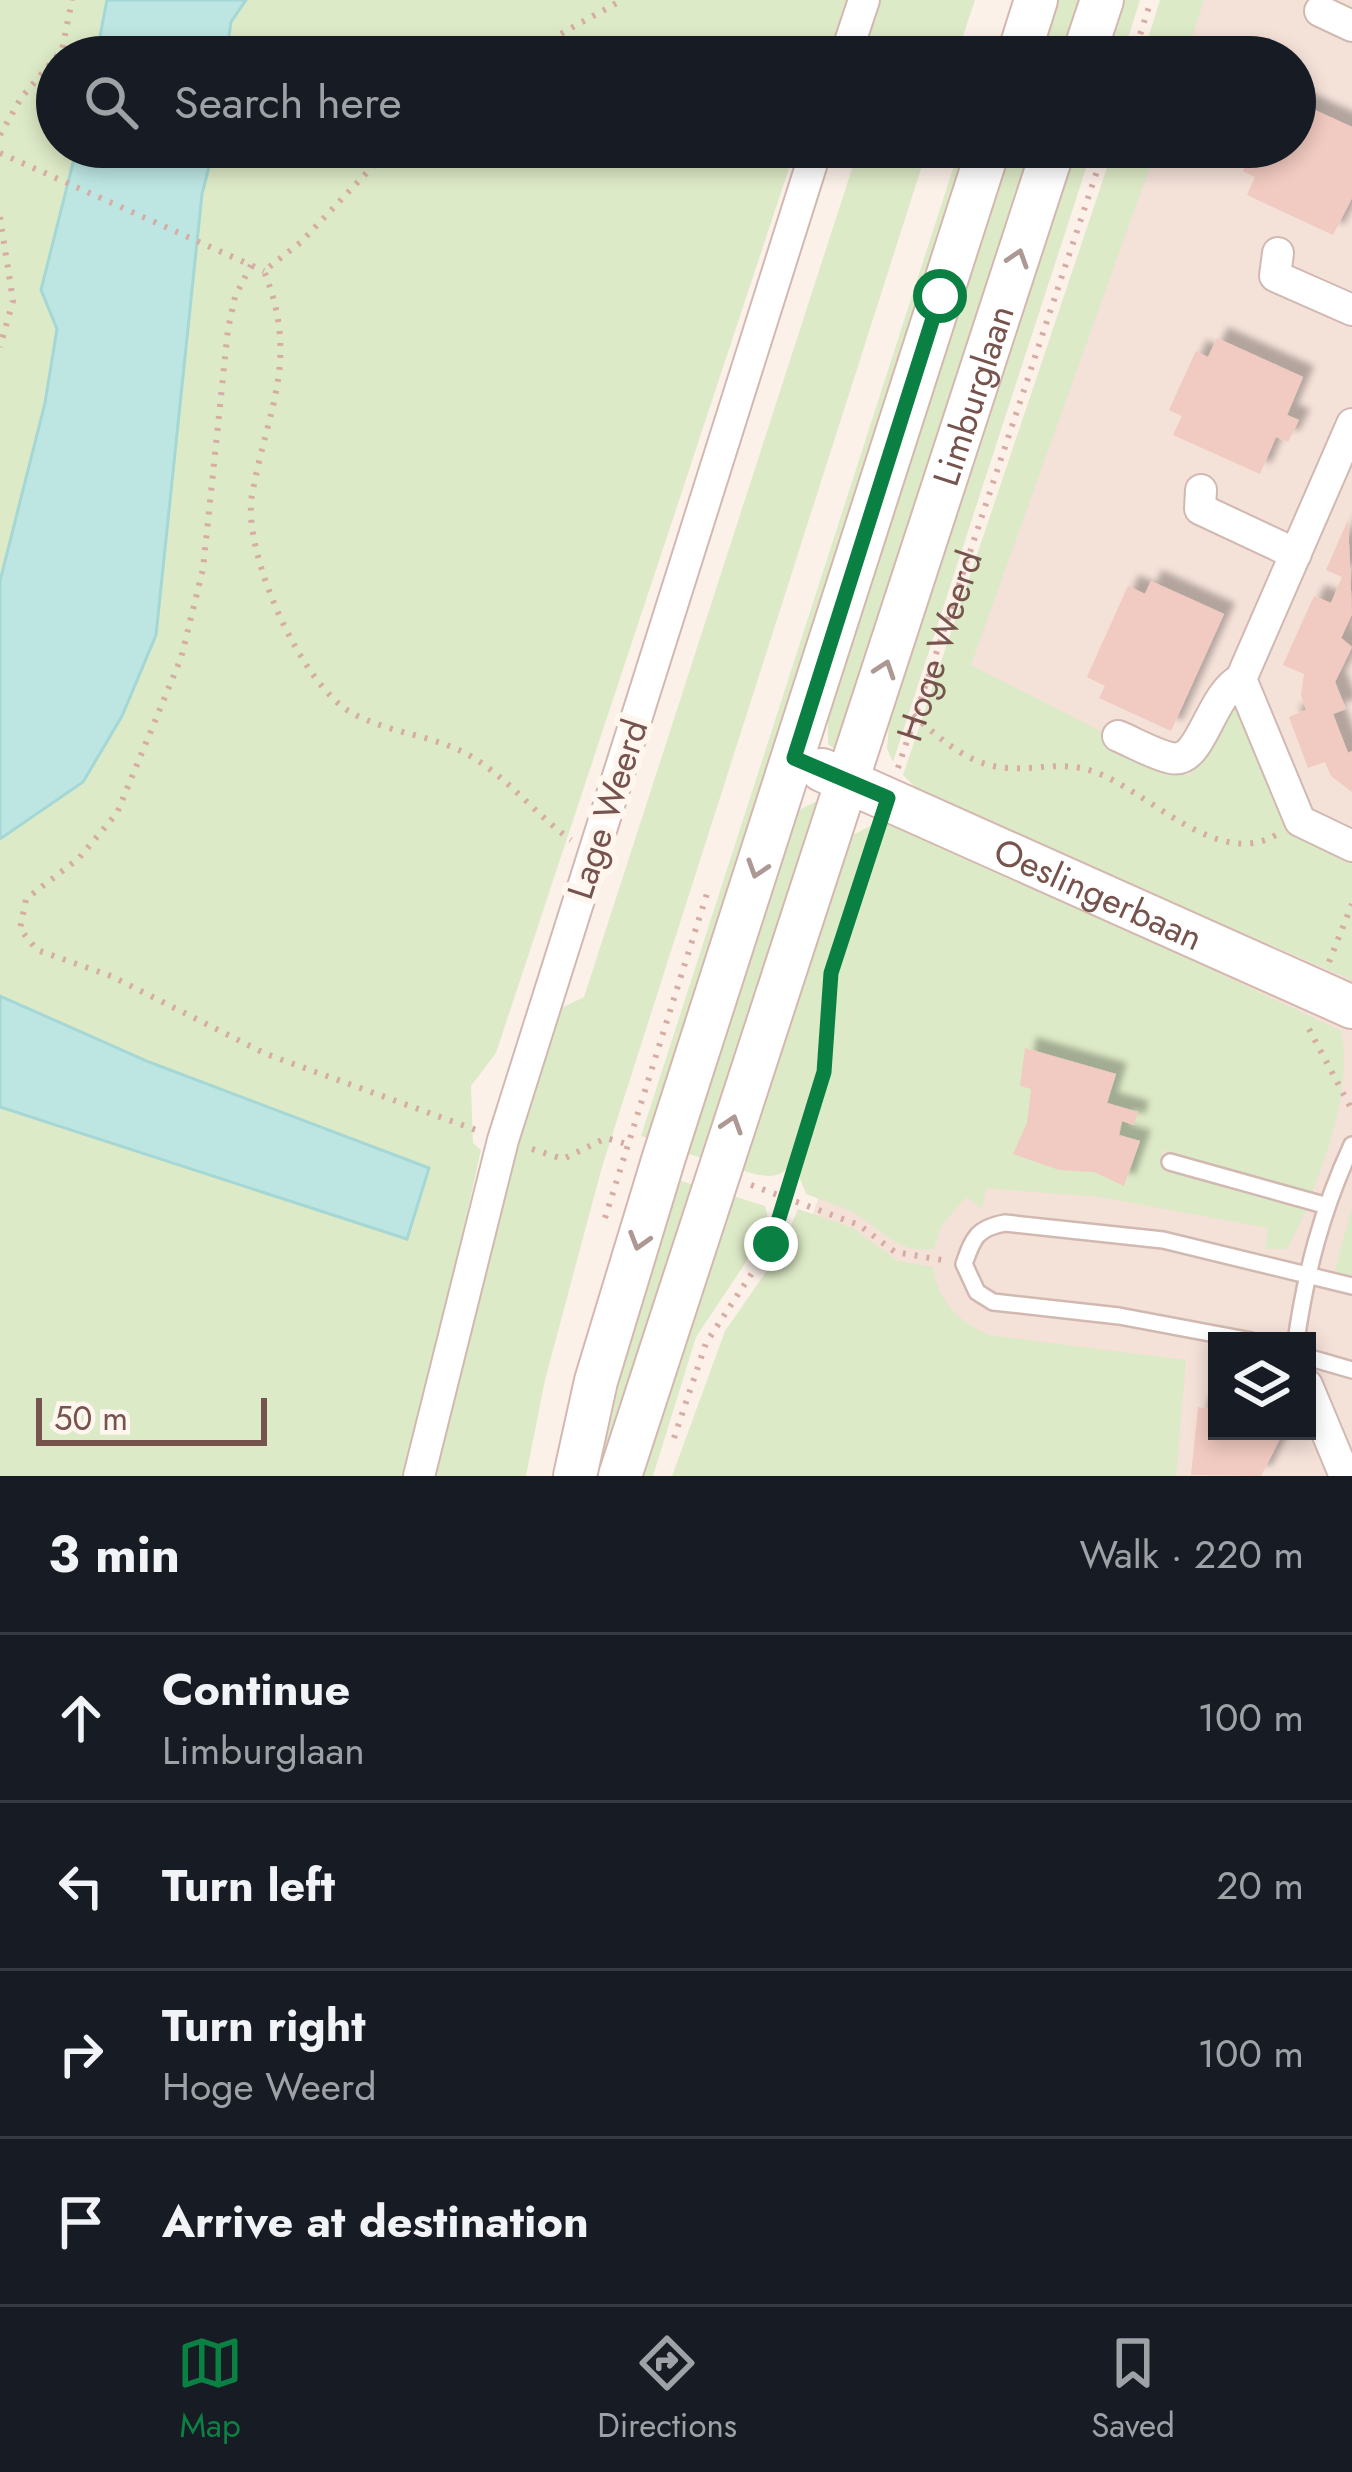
<!DOCTYPE html>
<meta charset="utf-8">
<style>
:root{--surface:#171b24;--page:#20242c;--text:#f1f3f6;--muted:#9ea1a6;--line:#363941;--accent:#0b8043}
body{margin:0;font-family:Jost,sans-serif;background:var(--page);color:var(--text)}
.controls{position:absolute;right:36px;bottom:36px;display:grid;overflow:hidden;border-radius:0px;box-shadow:0 6px 18px #0003}
.controls button{width:108px;height:108px;display:grid;place-items:center;padding:0;border:0;border-bottom:3px solid var(--line);background:var(--surface);color:var(--text);font:60px sans-serif}
.scale{position:absolute;left:36px;bottom:30px;width:231px;box-sizing:border-box;padding-left:12px;border:6px solid #77534d;border-top:0;font-size:33px;line-height:42px;white-space:nowrap;color:#77534d;-webkit-text-stroke:9px #fff6f0;paint-order:stroke}
.stop{position:absolute;width:36px;height:36px;margin:-27px;border:9px solid #0b8043;border-radius:50%;background:#fff}
.stop.end{background:#0b8043;border-color:#fff;box-shadow:0 3px 12px #0008}
.list{margin:0;padding:0;list-style:none}
h2{display:flex;justify-content:space-between;align-items:center;height:156px;margin:0;padding:0 48px;font-size:51px}
h2 small{font-size:39px;font-weight:400;color:var(--muted)}
.list li{display:grid;grid-template-columns:78px 1fr auto;gap:36px;align-items:center;box-sizing:border-box;height:168px;padding:0 48px;border-top:3px solid var(--line)}
.list b{display:block;font-size:45px;white-space:nowrap}
.list p{margin:0;font-size:39px;white-space:nowrap;color:var(--muted)}
.list em{font-size:39px;font-style:normal;color:var(--muted)}
.icon{flex:none;width:66px;height:66px;fill:none;stroke:currentColor;stroke-width:2;stroke-linecap:round;stroke-linejoin:round}
.map{position:relative;flex:none;width:1352px;height:1476px;overflow:hidden}
.search{position:absolute;background:var(--surface);box-shadow:0 6px 18px #0003;left:36px;right:36px;top:36px;height:132px;display:flex;align-items:center;gap:30px;box-sizing:border-box;padding:0 42px;border-radius:66px;color:var(--muted);font-size:45px}
.sheet{height:828px;background:var(--surface)}
nav{display:flex;justify-content:space-around;align-items:center;box-sizing:border-box;height:168px;border-top:3px solid var(--line);background:var(--surface);font-size:33px;color:var(--muted)}
nav a{display:grid;justify-items:center;gap:6px}
nav .on{color:var(--accent)}
.map>svg:first-child{display:block}
</style>
<div class="map">
<svg width="1352" height="1476" viewBox="0 0 1352 1476">
<defs>
<filter id="shadow"><feDropShadow dx="11" dy="-11" stdDeviation="3" flood-color="#0004"/></filter>
</defs>
<rect width="100%" height="100%" fill="#fcf1e9"/>
<path fill="#f4e1d8" fill-rule="evenodd" d="M1197,0H1352V1476H690L792,1271L876,1041L907,849L1146,147H1295V57H1178ZM1217,1341H1307V1431H1217Z"/>
<path fill="#ddeac7" d="M0,0H107L96,57H57V147H77L41,290L57,329L45,403L0,581Z
M246,0H975L956,57H226L231,22Z
M1046,0H1086L1068,57H1028Z
M1119,0H1140L1122,57H1100Z
M1160,0H1204L1186,57H1142Z
M214,147H796L496,1053L471,1086L473,1143L481,1150L459,1250L505,1191L553,1012L584,997L859,147H928L602,1167L545,1380L526,1476H0V1107L407,1239L429,1168L149,1062L0,996V839L83,782L122,716L156,635L202,194Z
M960,147H980L660,1142L641,1136Z
M998,147H1039L839,753L828,744V721Z
M1071,147H1093L893,762L887,749L890,712Z
M1114,147H1157L971,665L1189,776L1227,706L1236,707L1270,783L1352,855V980L923,795L903,775Z
M822,798L709,1160L675,1150L792,814Z
M886,823L932,837L1341,1031C1352,1080 1331,1145 1312,1193L1164,1150L1159,1165L1307,1209L1287,1249H1265L1268,1228L1099,1197L986,1188L982,1209L966,1197L941,1227L934,1249C897,1254 883,1230 854,1213C839,1205 822,1200 806,1194L799,1176L828,1084L835,981Z
M872,825C857,875 838,925 826,976C816,1020 822,1144 783,1172C769,1182 743,1170 729,1166L849,837Z
M667,1176L700,1187L611,1476H598Z
M721,1192L765,1206L770,1226L696,1337L653,1476H631Z
M1352,1207V1277L1334,1274Z
M798,1209L851,1227L898,1261L933,1267C938,1302 958,1321 989,1335L1186,1360L1176,1476H672L725,1331L779,1253Z"/>
<path fill="#bde6e3" stroke="#a4d7d5" stroke-width="3" d="M107,0H246L231,22L226,57H96Z
M77,147H214L202,194L156,635L122,716L83,782L0,839V581L45,403L57,329L41,290Z
M0,996L149,1062L429,1168L407,1239L0,1107Z"/>
<path fill="#f1cac1" filter="url(#shadow)" d="M1295,101L1352,127V198L1333,235L1247,195L1255,177L1243,171L1253,147H1295Z
M1217,338L1303,377L1287,415L1299,420L1288,442L1276,437L1260,474L1173,435L1182,416L1169,410L1196,351L1208,357Z
M1348,520L1352,614L1341,638L1352,647L1335,682L1346,709L1333,714L1348,753L1352,751V792L1331,776L1325,762L1308,768L1289,717L1306,710L1301,695L1304,674L1283,665L1314,596L1331,603L1342,577L1326,570Z
M1151,581L1224,614L1171,731L1099,698L1105,686L1087,677L1128,586L1145,594Z
M1025,1048L1116,1074L1107,1103L1138,1112L1134,1125L1122,1121L1119,1135L1140,1141L1124,1186L1094,1172L1059,1170L1013,1154L1027,1123L1031,1089L1020,1086Z
M1210,1388L1217,1389V1431H1284L1261,1476L1191,1475L1198,1407L1208,1409Z"/>
<g fill="none" stroke-linecap="round" stroke-linejoin="round">
<g stroke="#d1b9b1" stroke-width="20">
<path id="lane" d="M1170,1162L1324,1205
M1252,1341L1119,1316L993,1302L977,1292L964,1264C973,1238 977,1228 1005,1223L1163,1240L1352,1286
M1296,1341C1306,1271 1322,1210 1352,1145
M1307,1357L1352,1370"/>
</g>
<g stroke="#d1b9b1" stroke-width="34">
<path id="street" d="M1320,11L1352,26
M845,57L864,0
M1278,253L1275,276L1352,310
M1352,424L1241,679L1300,821L1352,846
M1201,490L1200,509L1296,554
M1118,736C1135,743 1153,754 1171,758C1202,765 1208,697 1241,679
M1307,1385L1345,1476
M419,1476L503,1140L817,147"/>
</g>
<g stroke="#d4b8af" stroke-width="46">
<g id="secondary">
<path d="M1018,57L1036,0"/>
<path d="M1083,57L1102,0"/>
<path id="s2" d="M822,770L1352,1007"/>
<path d="M575,1476L596,1381L664,1157L989,147"/>
<path id="s3" d="M620,1476L1054,147"/>
</g>
</g>
<g stroke="#d6ada4" stroke-width="6" stroke-dasharray="3 9" stroke-linecap="butt">
<path d="M519,57L622,0"/>
<path d="M1133,57L1151,0"/>
<path d="M0,135L21,98L62,50L72,0"/>
<path d="M391,147L301,242L264,271C300,361 268,406 252,495C242,552 301,685 352,713C390,734 436,735 472,757C509,779 536,815 571,840"/>
<path d="M0,153L264,271"/>
<path d="M0,217L13,301L0,347"/>
<path d="M251,265L235,297L228,329L203,569L181,658L117,813L79,858L26,899L20,929L37,950L111,976L266,1054L479,1131"/>
<path d="M913,715C941,739 969,766 1008,768C1037,770 1063,761 1092,771C1147,789 1216,870 1276,835"/>
<path id="s1" d="M898,768L1105,147"/>
<path d="M1329,962L1352,904"/>
<path d="M1309,1029L1352,1110"/>
<path d="M532,1149L563,1159L606,1138L630,1145"/>
<path d="M751,1185L859,1225L895,1252L942,1260"/>
<path d="M605,1218L709,887"/>
<path d="M674,1438L706,1343L771,1244L787,1197L823,1072L831,973L877,832"/>
</g>
<use href="#lane" stroke="#fff" stroke-width="15"/>
<use href="#street" stroke="#fff" stroke-width="30"/>
<use href="#secondary" stroke="#fff" stroke-width="42"/>
</g>
<defs><path id="oneway-chevron" d="M-2-3.5L2.5 0L-2 3.5" fill="none" stroke-width="1.6" stroke-linecap="round" stroke-linejoin="round" transform="scale(3)"/></defs>
<g stroke="#ad9894">
<use href="#oneway-chevron" transform="translate(1018 258) rotate(-72)"/>
<use href="#oneway-chevron" transform="translate(885 669) rotate(-71)"/>
<use href="#oneway-chevron" transform="translate(757 869) rotate(108)"/>
<use href="#oneway-chevron" transform="translate(732 1124) rotate(-72)"/>
<use href="#oneway-chevron" transform="translate(639 1241) rotate(107)"/>
</g>
<g fill="none" stroke-linecap="round" stroke-linejoin="round">
<path stroke="#0b8043" stroke-width="15" d="M771,1244L824,1072L831,973L888,798L794,758L940,296"/>
</g>
<g text-anchor="middle" stroke-width="12" stroke-linejoin="round" paint-order="stroke">
<g font-size="36" fill="#77534d" stroke="#fff6f0">
<text dy="13" stroke="none"><textPath href="#s3" startOffset="1137">Limburglaan</textPath></text>
<text dy="13" stroke="none"><textPath href="#s1" startOffset="129">Hoge Weerd</textPath></text>
<text transform="translate(607 809) rotate(-72)" y="13">Lage Weerd</text>
<text dy="13" stroke="none"><textPath href="#s2" startOffset="303">Oeslingerbaan</textPath></text>
</g>
</g>
</svg>
<div class="controls">
<button><svg class="icon" aria-label="layers" viewBox="0 0 24 24"><path d="M12 4l9 5-9 5-9-5zM3 14l9 5 9-5"/></svg></button>
</div>
<div class="scale">50 m</div>
<div class="stop" style="left:940px;top:296px"></div>
<div class="stop end" style="left:771px;top:1244px"></div>
<div class="search"><svg class="icon" aria-label="search" viewBox="0 0 24 24"><circle cx="10" cy="10" r="6"/><path d="M15 15l6 6"/></svg>Search here</div>
</div>
<section class="sheet">
<h2>3 min<small>Walk · 220 m</small></h2>
<ul class="list">
<li><svg class="icon" aria-label="ahead" viewBox="0 0 24 24"><path d="M12 20V5M6 11l6-6 6 6"/></svg><div><b>Continue</b><p>Limburglaan</p></div><em>100 m</em></li>
<li><svg class="icon" aria-label="left" viewBox="0 0 24 24"><path d="M17 20v-9H6M10 6l-5 5 5 5"/></svg><div><b>Turn left</b></div><em>20 m</em></li>
<li><svg class="icon" aria-label="right" viewBox="0 0 24 24"><path d="M7 20v-9h11M14 6l5 5-5 5"/></svg><div><b>Turn right</b><p>Hoge Weerd</p></div><em>100 m</em></li>
<li><svg class="icon" aria-label="arrive" viewBox="0 0 24 24"><path d="M6 21V4h12l-3 4 3 4H6"/></svg><div><b>Arrive at destination</b></div></li>
</ul>
</section>
<nav>
<a class="on"><svg class="icon" aria-label="map" viewBox="0 0 24 24"><path d="M3 6l6-2 6 2 6-2v14l-6 2-6-2-6 2zM9 4v14M15 6v14"/></svg>Map</a>
<a><svg class="icon" aria-label="directions" viewBox="0 0 24 24"><path d="M12 3l9 9-9 9-9-9zM9 14v-3h6M13 9l2 2-2 2"/></svg>Directions</a>
<a><svg class="icon" aria-label="saved" viewBox="0 0 24 24"><path d="M7 4h10v16l-5-4-5 4z"/></svg>Saved</a>
</nav>
